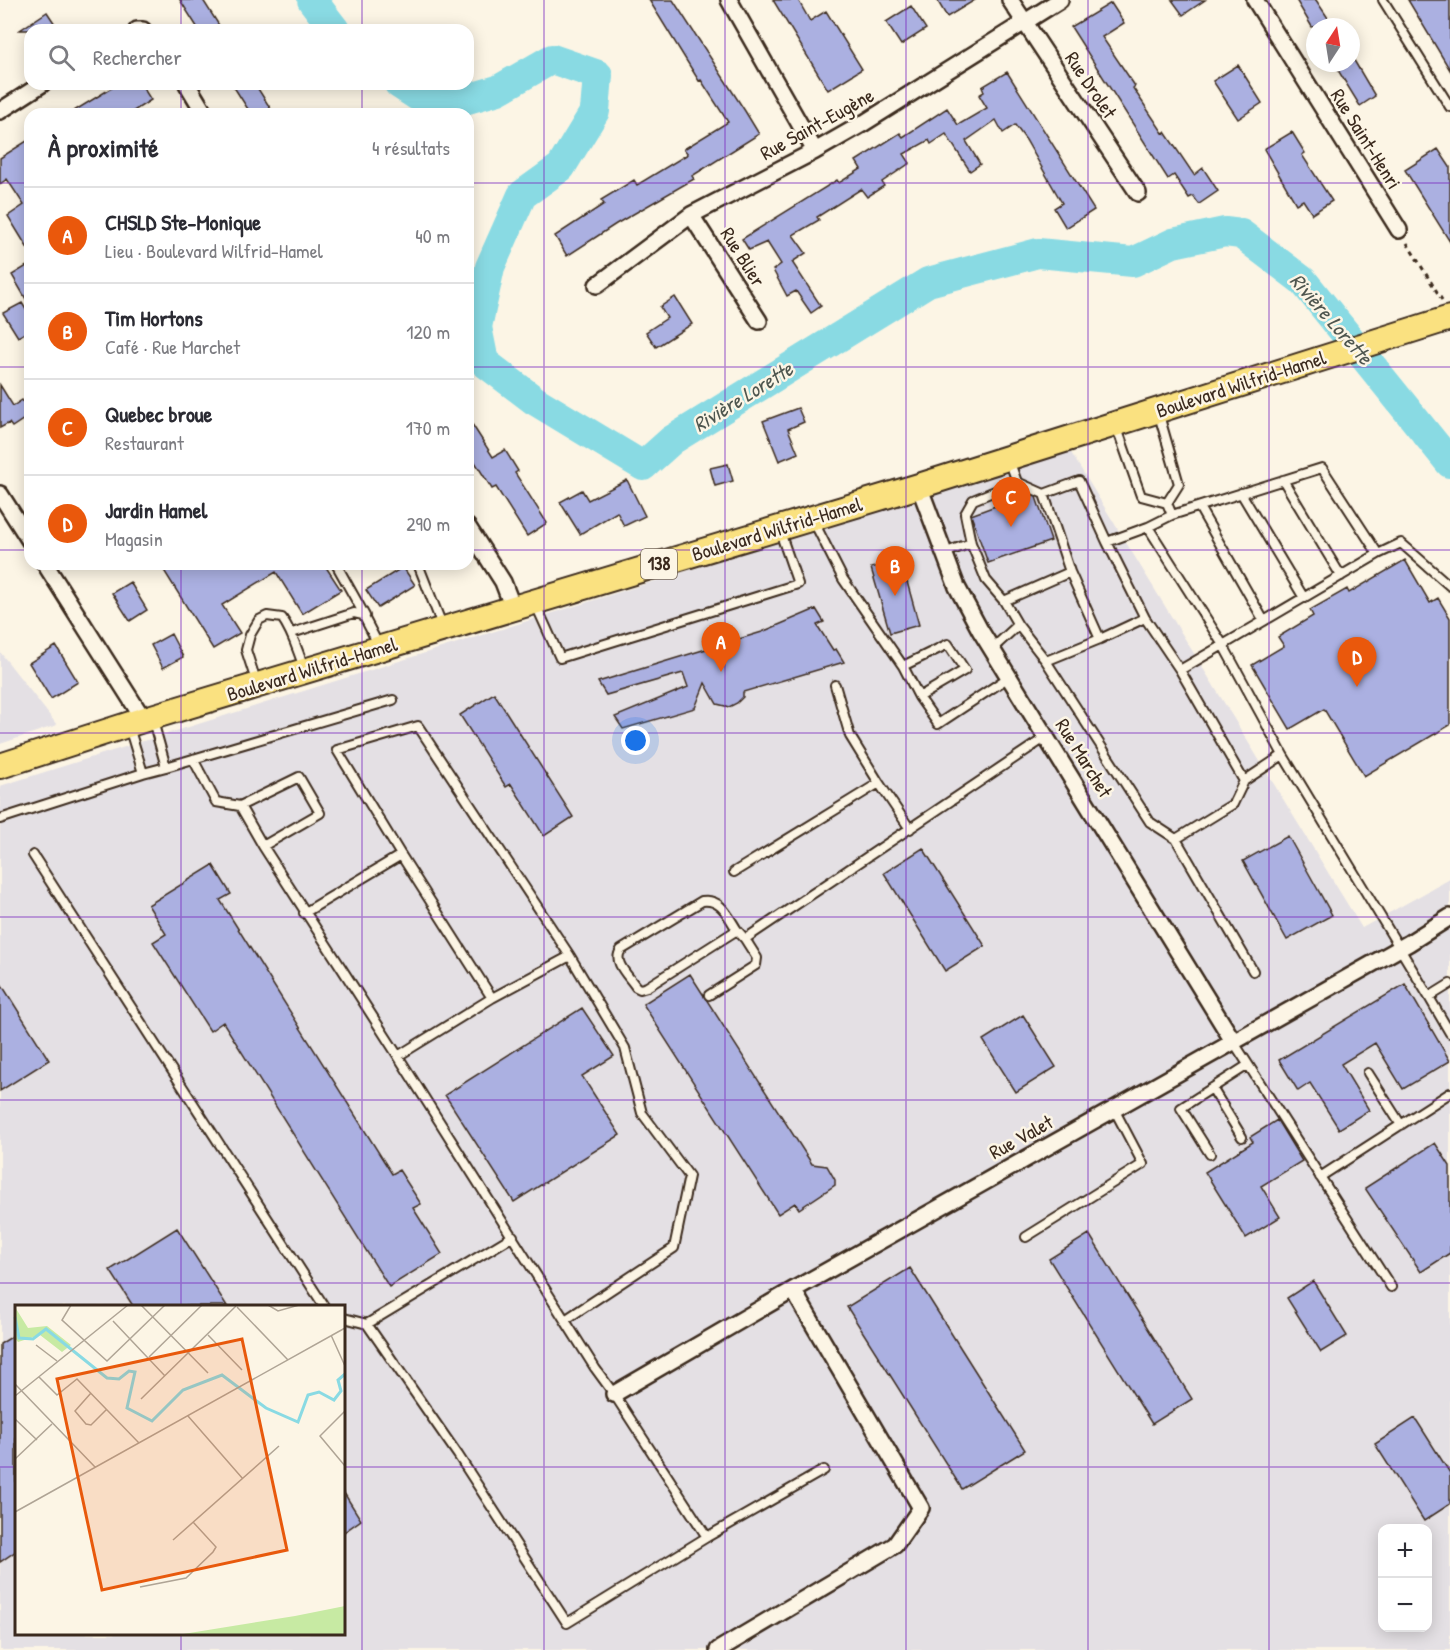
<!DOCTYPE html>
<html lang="fr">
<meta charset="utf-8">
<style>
:root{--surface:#fff;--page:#f2f2f3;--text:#2b2b33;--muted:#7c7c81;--line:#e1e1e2;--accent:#ea580c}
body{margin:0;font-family:"Patrick Hand",sans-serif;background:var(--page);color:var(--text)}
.controls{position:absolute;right:18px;bottom:18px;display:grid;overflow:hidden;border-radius:12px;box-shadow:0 3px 15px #0003}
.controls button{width:54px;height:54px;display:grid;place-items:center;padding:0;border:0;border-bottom:2px solid var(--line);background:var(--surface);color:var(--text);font:30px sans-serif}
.compass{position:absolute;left:1306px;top:18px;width:54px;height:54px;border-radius:50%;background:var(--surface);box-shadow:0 3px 15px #0003;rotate:12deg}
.you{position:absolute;left:636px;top:741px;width:21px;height:21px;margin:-15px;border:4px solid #fff;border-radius:50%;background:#1a73e8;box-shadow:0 0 0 9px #1a73e833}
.badge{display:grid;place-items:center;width:39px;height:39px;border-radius:50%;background:var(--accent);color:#fff;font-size:20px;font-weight:700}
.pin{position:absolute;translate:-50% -50px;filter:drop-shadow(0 2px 3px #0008)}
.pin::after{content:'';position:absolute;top:32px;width:21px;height:18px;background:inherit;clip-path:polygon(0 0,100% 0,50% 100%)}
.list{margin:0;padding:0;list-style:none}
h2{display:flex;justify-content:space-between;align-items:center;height:78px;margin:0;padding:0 24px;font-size:26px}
h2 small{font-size:20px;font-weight:400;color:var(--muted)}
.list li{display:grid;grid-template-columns:39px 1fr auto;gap:18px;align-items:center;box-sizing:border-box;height:96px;padding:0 24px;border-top:2px solid var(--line)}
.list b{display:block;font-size:22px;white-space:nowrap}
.list p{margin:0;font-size:20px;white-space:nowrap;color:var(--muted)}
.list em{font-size:20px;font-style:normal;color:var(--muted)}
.icon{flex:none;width:33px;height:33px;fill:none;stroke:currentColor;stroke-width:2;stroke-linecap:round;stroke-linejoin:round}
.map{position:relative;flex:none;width:1450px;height:1650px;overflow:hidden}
.search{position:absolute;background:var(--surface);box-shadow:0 3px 15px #0003;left:24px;top:24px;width:450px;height:66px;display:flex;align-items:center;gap:15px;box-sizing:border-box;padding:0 21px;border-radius:18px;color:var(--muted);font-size:22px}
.panel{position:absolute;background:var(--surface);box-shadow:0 3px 15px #0003;left:24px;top:108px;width:450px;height:462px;border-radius:18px}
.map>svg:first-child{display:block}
</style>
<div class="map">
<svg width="1450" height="1650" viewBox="0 0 1450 1650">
<rect width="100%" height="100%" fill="#fcf5e5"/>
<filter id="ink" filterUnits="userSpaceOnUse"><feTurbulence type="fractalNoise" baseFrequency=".0167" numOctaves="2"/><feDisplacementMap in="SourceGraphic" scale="12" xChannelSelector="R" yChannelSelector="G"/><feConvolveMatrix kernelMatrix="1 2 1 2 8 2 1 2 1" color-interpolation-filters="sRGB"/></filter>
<g filter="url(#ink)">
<path fill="#e4e0e4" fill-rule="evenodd" d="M1070,451L1362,928L1450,879V1650H0V786ZM16,1306H344V1634H16ZM1382,1528H1428V1628H1382Z
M0,652L57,725L0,744Z"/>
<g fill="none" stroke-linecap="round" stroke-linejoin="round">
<path stroke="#89dae3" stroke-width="30" d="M312,0L335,30
M399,84L419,97L464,100L498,90L552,59L598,75L595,111L561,167L522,195L490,267L477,327L484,362L534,400L643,466L672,440L928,282L1038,253L1133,262L1173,243L1225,232L1241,234L1303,281L1450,463"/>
</g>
<path fill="#abb0e1" stroke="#3b2a1e" stroke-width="1.5" d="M180,0H203L222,30H199Z
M649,0H673L745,111L759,134L692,176L694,179L616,224L567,256L555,236L604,204L601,200L634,180L637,185L688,154L684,149L728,122L701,80L699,81Z
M773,0H798L810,21L826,11L862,69L828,90Z
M937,0H975L947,17Z
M1172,0H1205L1183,15Z
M1296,0H1316L1334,27H1312Z
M1408,0H1450V70Z
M1111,3L1124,23L1102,37L1135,86L1133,88L1163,133L1165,132L1194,175L1203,168L1218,191L1199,204L1193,196L1189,198L1174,175L1168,179L1071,27Z
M911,6L926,29L901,45L886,22Z
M47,12L59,30H20Z
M1352,57L1375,96L1360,106L1336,67L1342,63H1351Z
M1238,65L1262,103L1238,119L1213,81Z
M1007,72L1094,210L1066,228L1054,208L1062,203L1026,140L1015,125L1003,133L996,120L966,141L980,164L970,171L946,134L931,144L929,140L904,154L910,163L882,182L884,186L867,197L861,189L817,217L819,220L793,235L806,253L792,262L821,306L811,313L796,291L787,296L773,270L781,264L767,242L749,250L742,239L837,180L839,183L861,169L856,161L900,133L903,137L947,108L958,125L987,108L979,95L984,92L982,87Z
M118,84H141L151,100L129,114H69Z
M232,84H255L274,114H251Z
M1292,132L1305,153L1302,155L1332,201L1312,214L1303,200L1296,204L1264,149Z
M30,139V252L8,216L24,205L7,179L0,184V158Z
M1438,149L1450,167V242L1405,170Z
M30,264V306L12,275Z
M675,297L692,324L656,347L646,332L667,318L660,307Z
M22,303L30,316V330L18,337L3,313Z
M0,385L13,406L22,400L30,412V415L12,427L9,423L0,428Z
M798,408L804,422L788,429L798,453L779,461L763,421Z
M468,418L493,457L505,450L518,471L515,473L547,523L527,536L496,487L492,489L468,451Z
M728,464L733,481L715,486L710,468Z
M627,480L645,516L624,526L617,512L580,534L560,502L582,490L588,500Z
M1028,494L1036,497L1051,541L988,563L971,515Z
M901,560L919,625L890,633L871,568Z
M1405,560L1430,603L1438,598L1450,618V725L1364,776L1324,709L1290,729L1252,665L1284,646L1278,637L1313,616L1310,610L1347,589L1349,593Z
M160,564H324L341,590L302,614L276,572L222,605L240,633L213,649Z
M403,567L415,585L378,608L366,590Z
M130,582L147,610L130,621L112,593Z
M816,609L824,622L817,625L833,650L836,649L844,662L743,692V697L737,703L729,707L717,704L705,683L695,708L623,729L615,717L688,687L683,673L606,695L598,682L762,632Z
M171,634L183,657L163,668L151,645Z
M56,646L78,682L51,699L29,663Z
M494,693L573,817L544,836L511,784L506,787L460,715Z
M1288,836L1332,915L1287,940L1243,861Z
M923,848L985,946L945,971L884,873Z
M213,865L231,894L220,900L392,1174L399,1170L421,1204L413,1208L442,1254L389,1287L223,1022L210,1031L153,942L166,934L148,905Z
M690,974L812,1164L827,1166L835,1180V1185L799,1209L795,1203L778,1214L643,1004Z
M0,982L49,1060L0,1091Z
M1405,984L1450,1061L1403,1089L1375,1043L1341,1064L1369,1110L1339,1129L1310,1083L1298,1091L1279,1060Z
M582,1008L614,1056L582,1076L620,1135L514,1202L445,1095Z
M1023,1015L1056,1067L1016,1092L983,1040Z
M1277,1120L1302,1161L1261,1186L1280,1217L1246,1238L1205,1172L1253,1142L1250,1137Z
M1435,1143L1450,1166V1253L1421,1272L1365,1188Z
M177,1228L227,1306H133L110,1270Z
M1089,1234L1192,1399L1152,1424L1049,1259Z
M910,1268L1025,1450L962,1489L847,1307Z
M1313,1281L1347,1336L1321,1352L1287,1298Z
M16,1334V1551L0,1562V1344Z
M1415,1418L1450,1473V1504L1424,1521L1375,1444Z
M344,1493L361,1520L344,1532Z"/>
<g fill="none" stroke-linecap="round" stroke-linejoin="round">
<g stroke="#3b2a1e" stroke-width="12">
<path id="lane" d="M1383,0L1450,107
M1159,415L1179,484L1167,503
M1117,428L1141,496L1167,503
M1009,460L1017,482L1044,494L1079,481L1107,542L1148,527
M1283,480L1341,576
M1241,493L1304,598
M1167,503L1172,515L1322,468L1378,554L1223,645L1148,527L1172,515
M1199,507L1264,621
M814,522L843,579L903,666
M971,543L986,580L1004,601L1070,572L1044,494
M944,553L971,543L965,514L973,500L1017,482
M1378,554L1401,543L1450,586
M336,564L365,616
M418,564L442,625
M1070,572L1100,639
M535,603L560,658L798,584L780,532
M1145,618L1180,670L1223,645L1283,755L1244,781L1180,670
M1018,625L1046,661L1100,639L1145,618L1107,542
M292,633L354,613L363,615L378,644
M992,649L1018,625L1004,601
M1046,661L1150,822L1176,839
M256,681L246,650L250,635L259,620L267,616L282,618C293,633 297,650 304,667
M835,685L850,736L879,783
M919,697L903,666L948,644L965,670L919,697L938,724L1009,677
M129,727L143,773L166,767L153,721
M1283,755L1429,997
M193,759L216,802L240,806L299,777L320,813L263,846L398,1056L595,1368L614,1394L707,1537L567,1623L458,1455L367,1324
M166,767L393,700
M1244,781L1233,804L1176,839L1253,971
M240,806L263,846
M0,819L143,773
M33,855L324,1306
M401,855L337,750L418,726L570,956L492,998
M734,872L879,783L910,829
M304,913L401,855L492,998L398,1056
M737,930C728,916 721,898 702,901L621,950C612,962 629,976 636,987L640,989L647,987L737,930L745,939
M1450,984L1429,997L1450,1033
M709,995L756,965L757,958L745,939L1046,737
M1233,1041L1391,1287
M1368,1073L1401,1125
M1212,1088L1242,1137
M1210,1154L1181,1108L1248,1065
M1320,1177L1450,1093
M1026,1237L1143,1164L1114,1109
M344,1318L367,1324L513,1236
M565,1320L674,1248L689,1176L642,1113L625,1048L570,956
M707,1537L824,1470"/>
</g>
<g stroke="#3b2a1e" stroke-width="20">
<path id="street" d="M729,0L815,151
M1010,0L1138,193
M1255,0L1399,230
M137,30H143
M187,84L205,114
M0,111L42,84
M691,215L759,321
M597,285L691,215L815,151L864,123L1060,0
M919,486L957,587L980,630L1233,1041
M0,494L30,541
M468,527L503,582L513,608
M45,564L144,720
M614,1394L793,1290L1409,943L1450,917
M718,1650L895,1545L921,1508L793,1290"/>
</g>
<g stroke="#3b2a1e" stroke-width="28">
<path id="primary" d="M0,766L152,717L919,486L1450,318"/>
</g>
<path stroke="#3b2a1e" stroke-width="3" stroke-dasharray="4.5 4.5" stroke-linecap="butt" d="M1407,243L1442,300"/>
<use href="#lane" stroke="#fcf5e5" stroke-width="8"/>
<use href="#street" stroke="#fcf5e5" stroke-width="15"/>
<use href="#primary" stroke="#fae180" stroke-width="24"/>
</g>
</g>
<path fill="none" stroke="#7b2cbf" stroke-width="1.5" stroke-opacity="0.55" d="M181,0V30M362,0V30M544,0V1650M725,0V1650M906,0V1650M1088,0V1650M1269,0V1650M181,84V114M362,84V114M0,183H30M468,183H1450M0,367H30M468,367H1450M0,550H30M468,550H1450M181,564V1306M362,564V1650M0,733H1450M0,917H1450M0,1100H1450M0,1283H1450M0,1467H16M344,1467H1450M181,1634V1650"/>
<g text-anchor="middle" stroke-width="5" stroke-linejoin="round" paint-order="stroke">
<rect fill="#fcf5e5" stroke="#75675a" stroke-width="1.5" x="641" y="549" width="36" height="30" rx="4.5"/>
<g font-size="18" font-weight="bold" fill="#3b2a1e">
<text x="659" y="570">138</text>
</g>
<g font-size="20" fill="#3b2a1e" stroke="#fcf5e5">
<text transform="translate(1091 85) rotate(56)" y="7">Rue Drolet</text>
<text transform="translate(817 124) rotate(-29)" y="7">Rue Saint-Eugène</text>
<text transform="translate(1366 139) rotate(58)" y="7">Rue Saint-Henri</text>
<text transform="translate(743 257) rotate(58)" y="7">Rue Blier</text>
<text transform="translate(1241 384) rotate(-18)" y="7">Boulevard Wilfrid-Hamel</text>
<text transform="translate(777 529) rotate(-17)" y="7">Boulevard Wilfrid-Hamel</text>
<text transform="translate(312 669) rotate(-17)" y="7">Boulevard Wilfrid-Hamel</text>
<text transform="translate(1084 758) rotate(58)" y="7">Rue Marchet</text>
<text transform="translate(1021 1137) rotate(-29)" y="7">Rue Valet</text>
</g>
<g font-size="21" font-style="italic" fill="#4e564f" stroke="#fcf5e5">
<text transform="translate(1331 319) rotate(49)" y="7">Rivière Lorette</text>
<text transform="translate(743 397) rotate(-32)" y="7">Rivière Lorette</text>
</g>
</g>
<g transform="translate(15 1305)">
<rect width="330" height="330" fill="#fcf5e5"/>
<path d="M0,2L13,23L32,21L56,40L47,47L25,30L3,37L0,33ZM330,301V330H162L280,311Z" fill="#c7eaa3"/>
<path fill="none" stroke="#89dae3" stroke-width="3" d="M0,12L4,33L18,34L31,24L92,73L104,74L114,66L120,67L112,103L137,116L168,85L207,70L251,103L283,117L293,90L304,87L319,95L326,86L323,75L330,69"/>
<path fill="none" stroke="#afa495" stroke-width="1.5" d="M56,0L47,15L92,56L150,0M126,0L193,68M253,0L263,6L284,0M222,2L273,55M98,16L150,71M193,30L227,65M316,30L330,61M21,40L42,56M134,52L187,0M24,72L42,90L62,74L124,138M0,79L80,162M76,88L60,106L71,119L76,120L92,104M0,91L113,0M126,94L221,1M330,106L305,131L330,161M173,111L228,174M0,114L22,135M0,154L37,119M0,207L330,23M158,235L264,141M125,282L171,273L198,247L201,242L178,217"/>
<path fill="#e8590c" fill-opacity="0.15" stroke="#e8590c" stroke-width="3" d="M227,34L272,245L87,285L42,74Z"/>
<rect width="330" height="330" fill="none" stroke="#3b2a1e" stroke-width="3"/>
</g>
</svg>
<div class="controls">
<button>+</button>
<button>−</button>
</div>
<svg class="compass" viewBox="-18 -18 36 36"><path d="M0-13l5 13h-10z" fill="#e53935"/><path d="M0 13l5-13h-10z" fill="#7c7c81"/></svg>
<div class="you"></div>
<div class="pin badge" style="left:721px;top:672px">A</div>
<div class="pin badge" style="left:895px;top:596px">B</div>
<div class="pin badge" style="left:1011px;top:527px">C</div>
<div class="pin badge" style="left:1357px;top:687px">D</div>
<div class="search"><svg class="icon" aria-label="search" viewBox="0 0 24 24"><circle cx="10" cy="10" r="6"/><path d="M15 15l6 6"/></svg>Rechercher</div>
<section class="panel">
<h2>À proximité<small>4 résultats</small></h2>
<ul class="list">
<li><span class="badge">A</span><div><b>CHSLD Ste-Monique</b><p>Lieu · Boulevard Wilfrid-Hamel</p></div><em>40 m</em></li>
<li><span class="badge">B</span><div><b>Tim Hortons</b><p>Café · Rue Marchet</p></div><em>120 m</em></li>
<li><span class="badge">C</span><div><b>Quebec broue</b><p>Restaurant</p></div><em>170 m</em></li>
<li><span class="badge">D</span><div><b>Jardin Hamel</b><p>Magasin</p></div><em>290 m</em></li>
</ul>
</section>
</div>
